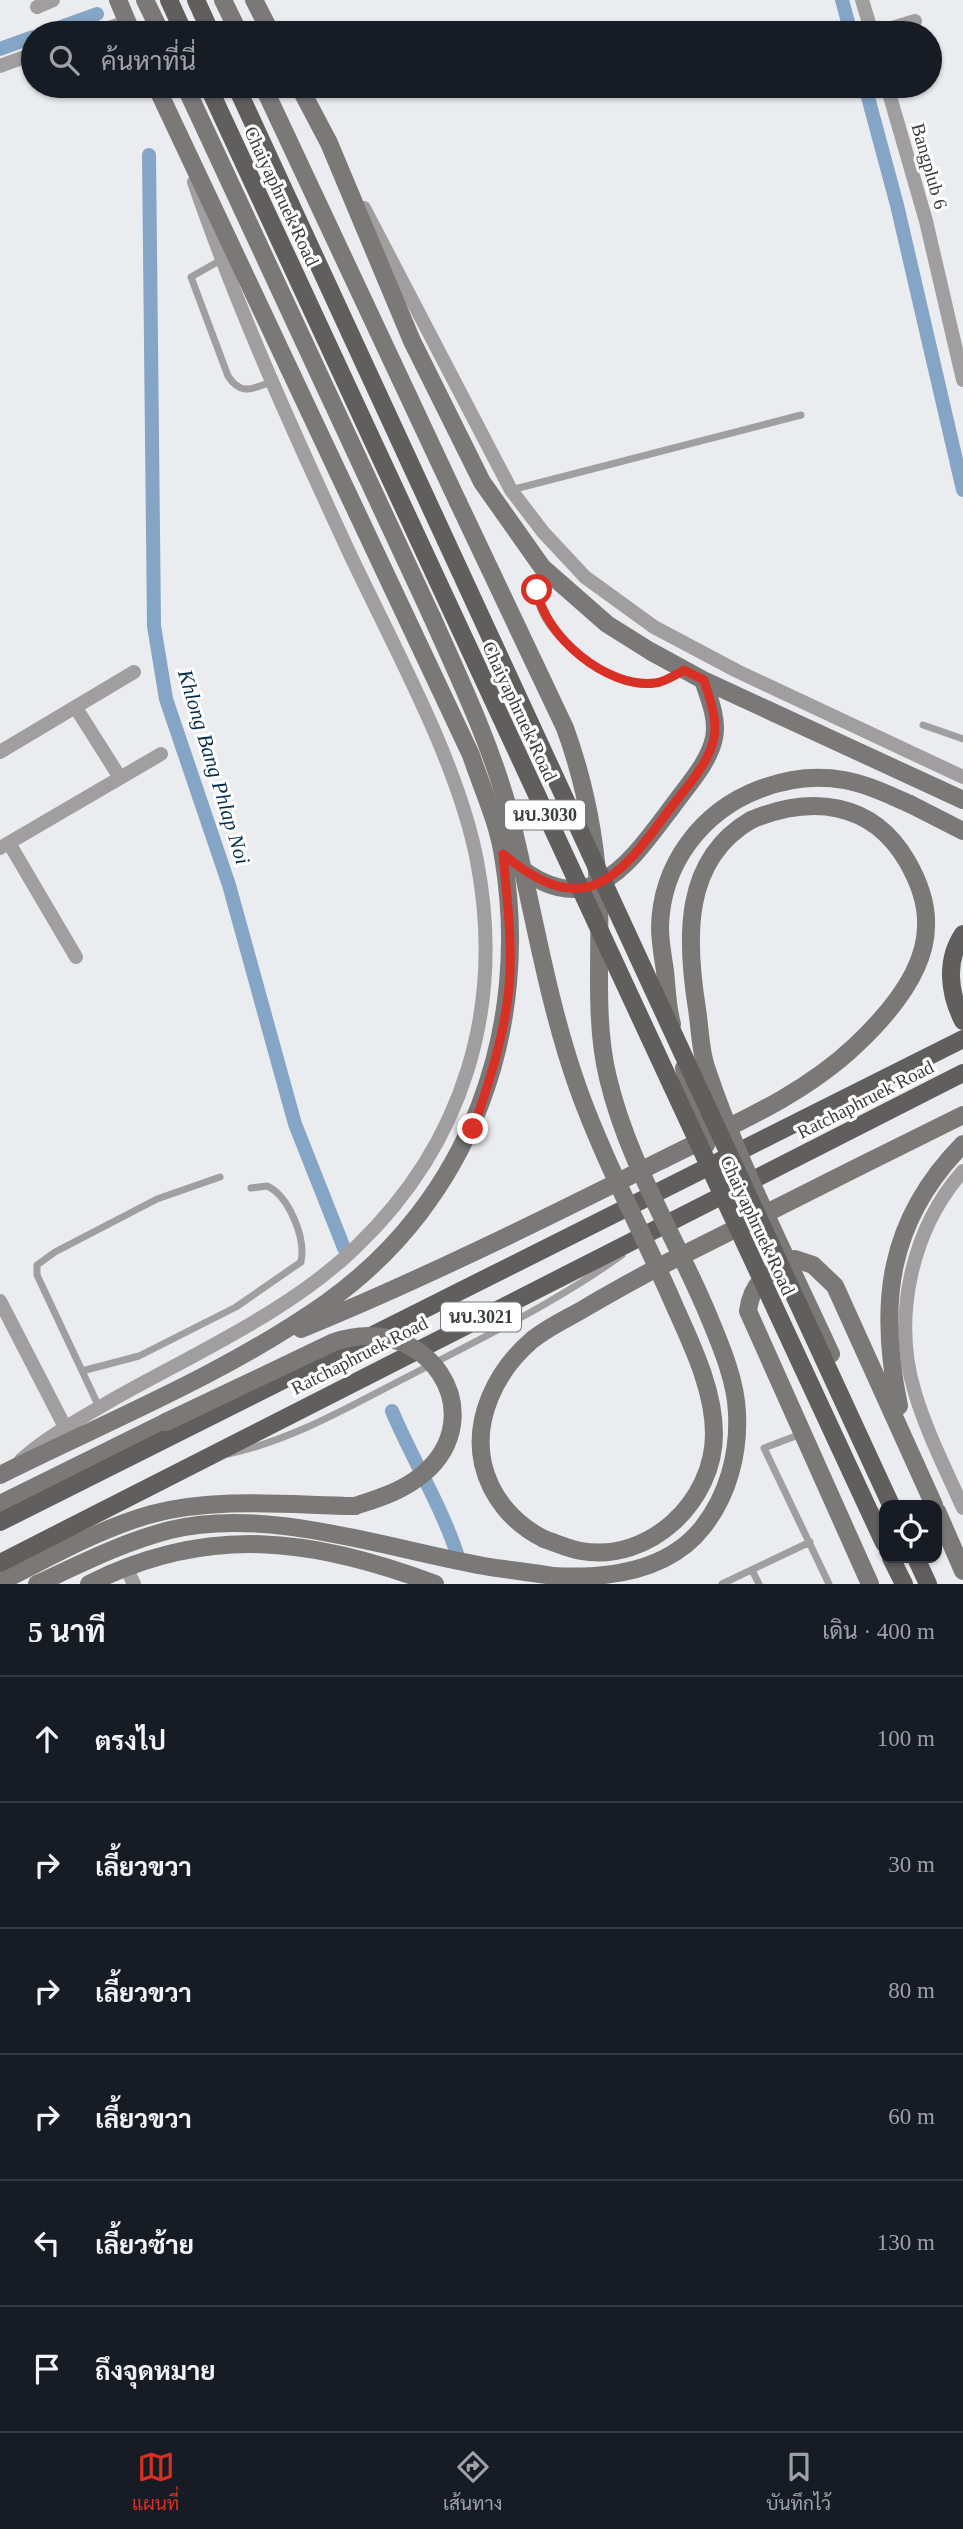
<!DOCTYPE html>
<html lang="th">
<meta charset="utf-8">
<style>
:root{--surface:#171b24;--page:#242831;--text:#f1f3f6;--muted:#9ea1a6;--line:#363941;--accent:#d93025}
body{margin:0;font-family:"Times New Roman",Sarabun,serif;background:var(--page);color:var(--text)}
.controls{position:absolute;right:21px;bottom:21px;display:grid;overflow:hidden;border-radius:14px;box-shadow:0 2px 5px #0004}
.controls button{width:63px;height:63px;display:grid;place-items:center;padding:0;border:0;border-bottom:2px solid var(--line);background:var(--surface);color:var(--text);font:35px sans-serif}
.stop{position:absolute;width:21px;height:21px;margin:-16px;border:5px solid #d93025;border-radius:50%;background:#fff}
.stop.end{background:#d93025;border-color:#fff;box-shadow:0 2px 7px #0008}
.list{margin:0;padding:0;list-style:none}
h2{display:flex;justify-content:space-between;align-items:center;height:91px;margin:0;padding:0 28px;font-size:30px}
h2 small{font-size:23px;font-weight:400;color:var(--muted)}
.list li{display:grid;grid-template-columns:46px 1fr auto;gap:21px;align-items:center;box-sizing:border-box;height:126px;padding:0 28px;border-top:2px solid var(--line)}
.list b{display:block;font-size:26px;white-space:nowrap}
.list em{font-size:23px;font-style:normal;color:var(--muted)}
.icon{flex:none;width:38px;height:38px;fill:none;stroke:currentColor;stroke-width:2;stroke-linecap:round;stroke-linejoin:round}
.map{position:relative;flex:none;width:963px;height:1584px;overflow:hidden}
.search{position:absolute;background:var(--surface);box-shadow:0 2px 5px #0004;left:21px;right:21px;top:21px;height:77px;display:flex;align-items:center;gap:18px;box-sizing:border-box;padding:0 24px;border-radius:38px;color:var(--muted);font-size:26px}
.sheet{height:847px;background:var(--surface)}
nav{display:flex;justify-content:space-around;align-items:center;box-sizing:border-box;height:98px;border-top:2px solid var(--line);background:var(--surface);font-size:19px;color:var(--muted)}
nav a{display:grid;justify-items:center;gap:4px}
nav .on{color:var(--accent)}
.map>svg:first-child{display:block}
</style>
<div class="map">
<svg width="963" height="1584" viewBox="0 0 963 1584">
<rect width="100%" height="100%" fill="#ebecef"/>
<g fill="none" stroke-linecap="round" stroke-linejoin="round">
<path stroke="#84a5c5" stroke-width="14" d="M842,0L851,33
M44,33L97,14
M0,49L33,37
M865,86L897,205L963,490
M149,155L154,626L166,699L229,885L295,1124L344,1248
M392,1411C413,1461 443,1508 459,1560"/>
<path stroke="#a09e9e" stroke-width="7" d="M221,260L191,277L228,376C241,396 252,389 271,382
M511,490L801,415
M542,567C539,580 536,592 539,604C550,642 617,691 657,683C666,681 674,676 681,671
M923,725L963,739
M82,1371L139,1356L236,1307L301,1262C306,1238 289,1196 267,1186L251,1188
M99,1407L37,1275V1265L55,1252L157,1199L220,1177
M801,1434L764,1448L829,1584
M228,1454C293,1440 350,1406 409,1376C482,1338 555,1303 622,1255
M752,1570L759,1584
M722,1584L810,1542"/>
<path stroke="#a09e9e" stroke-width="14" d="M862,0L872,33
M37,7L53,0
M94,33L127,22
M876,33L915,21
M0,66L33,54
M887,86L926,221L963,380
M364,208L511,490L543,532L585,577L654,627L737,671L963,777
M76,708L119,776
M0,752L134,672
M9,843L76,957
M0,848L161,754
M963,1171C911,1230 892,1318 915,1393C927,1433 946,1470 963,1508
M0,1301L65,1427
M21,1460C49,1435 80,1419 112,1400C193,1354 291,1311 357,1246C464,1143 505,1007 477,861C458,761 392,644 348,550C292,429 237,308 194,182
M125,1566L134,1584"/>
<path stroke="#7b7978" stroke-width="18" d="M118,0L132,33
M145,0L161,33
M223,0L239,33
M254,0L271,33
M185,86L432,617
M263,86L458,502
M299,86L329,143L412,341L482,482L542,567L607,624L650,651L703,680L963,800
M910,804L963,831
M514,863C589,925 629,864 672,807C686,787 709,763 714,738C718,719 709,698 703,680
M301,1329C423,1279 542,1220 660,1161C727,1127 800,1098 855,1046C887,1016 926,972 926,926C927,903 918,880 907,861C872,801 811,795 751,820
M899,1406C878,1305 887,1221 963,1144
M0,1475C110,1420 225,1374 326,1303C471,1200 532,1028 503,856C498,822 482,788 471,755L156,86
M0,1504L166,1422
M937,1511L963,1571
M544,1539C514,1524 491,1498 483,1464C473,1419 496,1371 531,1341C545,1329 564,1320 580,1311C619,1288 657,1267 697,1248C786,1203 874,1159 963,1115
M0,1582C49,1558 98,1529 152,1514C217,1497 288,1505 355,1506
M37,1584C80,1564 123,1542 170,1530C267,1506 388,1549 484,1566C507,1570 530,1572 553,1576
M89,1584C208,1524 313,1538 435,1584
M870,1584L748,1311C752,1280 769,1273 795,1259L813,1265L835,1286L934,1505"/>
<path stroke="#615e5e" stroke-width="18" d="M169,0L184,33
M196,0L211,33
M963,934C945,961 949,993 963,1021
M0,1522L963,1039
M891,1558L904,1584
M916,1558L928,1584
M0,1563L963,1073"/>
<path stroke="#7b7978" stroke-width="18" d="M458,502L565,728C585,783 596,840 599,899C601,957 594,1021 608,1078C628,1163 676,1237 709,1317C721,1346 736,1381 737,1413C739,1454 728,1495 703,1527C668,1572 606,1579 553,1576
M432,617C461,682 493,749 511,819C533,908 547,1001 578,1088C604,1161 644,1235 675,1307C692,1345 714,1390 714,1434C714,1501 650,1563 581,1551C569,1549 556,1543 544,1539
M751,820C682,860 686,940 697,1009C700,1028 700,1049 706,1067C739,1166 788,1260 831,1354
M672,1024C667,1007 667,989 665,971C663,957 660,942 660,928C661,864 702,811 760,789C786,779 816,775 844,780C867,784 889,795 910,804
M684,1068L706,1145
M166,1422L334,1342C427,1310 494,1414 423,1474C403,1491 379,1498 355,1506"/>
<path stroke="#615e5e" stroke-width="18" d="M208,86L884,1543
M236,86L891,1505"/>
</g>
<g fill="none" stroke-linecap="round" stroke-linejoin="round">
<path stroke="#d93025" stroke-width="9" d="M473,1129C489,1083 504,1037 509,988C513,944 507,898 503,854C584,922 618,880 669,810C684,790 709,764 714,738C718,719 709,698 704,680L684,670C675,675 665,682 655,683C607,689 544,636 537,590"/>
</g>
<g text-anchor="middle" stroke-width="6" stroke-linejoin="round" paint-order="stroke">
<g fill="#fff" stroke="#767778" stroke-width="2">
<rect x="505" y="800.5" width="80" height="29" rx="5"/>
<rect x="441" y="1302.5" width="80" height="29" rx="5"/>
</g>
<g font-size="18" font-weight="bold" fill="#3c3d3e">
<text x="545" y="821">นบ.3030</text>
<text x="481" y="1323">นบ.3021</text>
</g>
<g font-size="19" fill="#3c3d3e" stroke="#fff">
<text transform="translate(930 166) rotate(74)" y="7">Bangplub 6</text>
<text transform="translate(282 196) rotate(65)" y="7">Chaiyaphruek Road</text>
<text transform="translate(520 711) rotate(65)" y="7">Chaiyaphruek Road</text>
<text transform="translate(865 1099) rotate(-27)" y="7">Ratchaphruek Road</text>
<text transform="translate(758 1225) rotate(65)" y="7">Chaiyaphruek Road</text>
<text transform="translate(359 1355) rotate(-27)" y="7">Ratchaphruek Road</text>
</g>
<g font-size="21" font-style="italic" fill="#042c4c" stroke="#fff">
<text transform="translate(214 767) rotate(73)" y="7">Khlong Bang Phlap Noi</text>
</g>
</g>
</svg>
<div class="controls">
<button><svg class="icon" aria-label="locate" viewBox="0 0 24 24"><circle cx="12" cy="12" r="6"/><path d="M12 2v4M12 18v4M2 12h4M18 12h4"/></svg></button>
</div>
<div class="stop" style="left:537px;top:590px"></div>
<div class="stop end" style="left:473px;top:1129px"></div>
<div class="search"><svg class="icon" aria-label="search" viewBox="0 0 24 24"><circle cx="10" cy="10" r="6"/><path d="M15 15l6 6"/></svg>ค้นหาที่นี่</div>
</div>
<section class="sheet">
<h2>5 นาที<small>เดิน · 400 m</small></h2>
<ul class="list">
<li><svg class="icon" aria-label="ahead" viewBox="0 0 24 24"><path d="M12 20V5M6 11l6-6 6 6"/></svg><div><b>ตรงไป</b></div><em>100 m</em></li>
<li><svg class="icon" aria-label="right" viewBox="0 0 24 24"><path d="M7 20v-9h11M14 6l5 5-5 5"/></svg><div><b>เลี้ยวขวา</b></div><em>30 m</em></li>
<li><svg class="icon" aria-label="right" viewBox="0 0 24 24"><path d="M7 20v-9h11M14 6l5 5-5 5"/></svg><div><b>เลี้ยวขวา</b></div><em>80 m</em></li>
<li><svg class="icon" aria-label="right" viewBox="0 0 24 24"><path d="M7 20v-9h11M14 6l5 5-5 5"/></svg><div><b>เลี้ยวขวา</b></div><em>60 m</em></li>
<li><svg class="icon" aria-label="left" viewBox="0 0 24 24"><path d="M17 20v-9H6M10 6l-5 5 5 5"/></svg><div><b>เลี้ยวซ้าย</b></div><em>130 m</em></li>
<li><svg class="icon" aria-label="arrive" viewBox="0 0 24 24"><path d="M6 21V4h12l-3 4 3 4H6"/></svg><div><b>ถึงจุดหมาย</b></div></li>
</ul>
</section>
<nav>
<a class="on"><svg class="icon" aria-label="map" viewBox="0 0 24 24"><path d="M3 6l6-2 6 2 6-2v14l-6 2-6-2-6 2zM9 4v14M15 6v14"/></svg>แผนที่</a>
<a><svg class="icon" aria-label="directions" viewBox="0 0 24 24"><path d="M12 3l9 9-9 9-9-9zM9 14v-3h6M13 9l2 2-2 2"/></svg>เส้นทาง</a>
<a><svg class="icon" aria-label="saved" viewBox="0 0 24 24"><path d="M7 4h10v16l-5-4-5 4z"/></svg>บันทึกไว้</a>
</nav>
